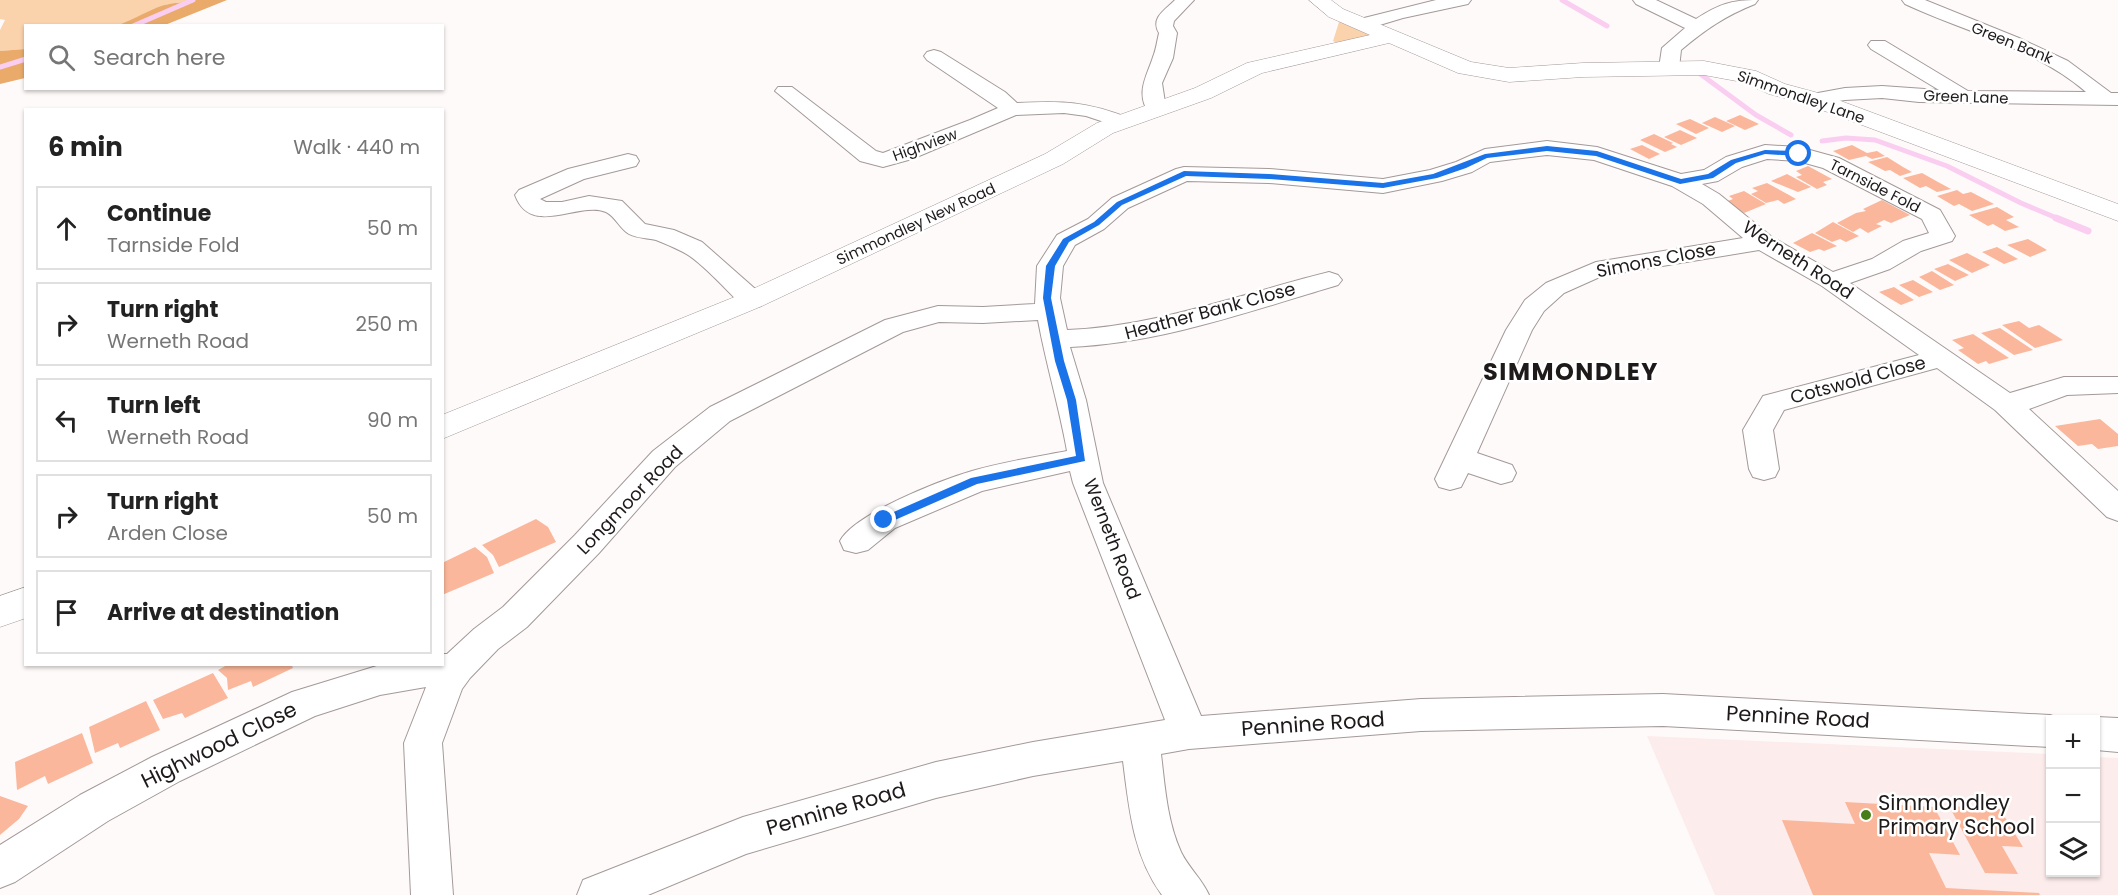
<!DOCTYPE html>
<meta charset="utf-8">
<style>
:root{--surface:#fff;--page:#f2f2f2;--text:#222;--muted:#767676;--line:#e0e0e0}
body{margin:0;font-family:Poppins,sans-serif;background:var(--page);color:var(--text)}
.controls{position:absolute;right:18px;bottom:18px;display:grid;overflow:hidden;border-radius:0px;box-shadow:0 2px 4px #0004}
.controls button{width:54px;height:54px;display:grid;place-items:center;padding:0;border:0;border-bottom:2px solid var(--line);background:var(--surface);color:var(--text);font:30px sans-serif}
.stop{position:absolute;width:18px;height:18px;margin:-14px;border:4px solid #1a73e8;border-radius:50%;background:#fff}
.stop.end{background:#1a73e8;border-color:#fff;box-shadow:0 2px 6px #0008}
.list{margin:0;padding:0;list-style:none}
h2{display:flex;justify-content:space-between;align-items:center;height:78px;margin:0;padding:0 24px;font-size:26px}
h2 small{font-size:20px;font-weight:400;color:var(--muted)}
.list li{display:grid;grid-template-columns:39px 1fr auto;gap:18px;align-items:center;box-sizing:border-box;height:84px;margin:0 12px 12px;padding:0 12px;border:2px solid var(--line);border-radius:0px}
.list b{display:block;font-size:22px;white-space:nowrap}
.list p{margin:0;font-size:20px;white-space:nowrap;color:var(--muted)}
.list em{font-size:20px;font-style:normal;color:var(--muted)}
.icon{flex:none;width:33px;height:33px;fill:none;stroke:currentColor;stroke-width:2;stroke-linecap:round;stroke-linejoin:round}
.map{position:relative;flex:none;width:2118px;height:895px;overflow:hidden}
.search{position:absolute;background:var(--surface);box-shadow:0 2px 4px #0004;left:24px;top:24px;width:420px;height:66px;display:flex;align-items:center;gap:15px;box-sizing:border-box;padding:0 21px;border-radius:0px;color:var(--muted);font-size:22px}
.panel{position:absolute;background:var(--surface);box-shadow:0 2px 4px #0004;left:24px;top:108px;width:420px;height:558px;border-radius:0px}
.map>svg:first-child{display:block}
</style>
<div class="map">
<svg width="2118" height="895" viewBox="0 0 2118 895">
<rect width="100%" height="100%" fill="#fffafa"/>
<path fill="#fceceb" d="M1647,736L2050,754V872H2096V757L2118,758V895H1715Z"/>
<path fill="#fad2ab" d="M0,0H193L186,3L168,4L137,19L118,25L26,26L25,49L0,51V30L5,20L0,19Z
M1342,21L1373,33L1370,37L1337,43L1333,41L1339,22Z"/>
<path fill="#e9aa6a" d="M193,0H227L165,25H118C134,20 153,7 169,4C178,2 185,4 193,0Z
M25,49V78L0,84V51Z"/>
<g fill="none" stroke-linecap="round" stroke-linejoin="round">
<path stroke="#facef0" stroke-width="5" d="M1562,0L1607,26
M133,26L193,0
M0,67L26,59
M1699,73L1756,115L1791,135
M1822,141L1846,138L1875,140L1947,166L2021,203L2059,219"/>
<path stroke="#facef0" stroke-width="7" d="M2056,218L2088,231"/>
</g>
<path fill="#fab79b" d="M1740,115L1759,124L1745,130L1726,121Z
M1715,117L1735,126L1722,132L1702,123Z
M1690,119L1709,128L1696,134L1676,124Z
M1680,130L1697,138L1681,145L1664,137Z
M1654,134L1673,143L1671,144L1677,147L1665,152L1640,140Z
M1642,145L1660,154L1649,159L1630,149Z
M1852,145L1867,153L1877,151L1885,156L1872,159L1866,156L1849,160L1833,151Z
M1887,157L1903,167L1912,172L1900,176L1890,170L1885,171L1868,162Z
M1808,166L1832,179L1823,182L1827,185L1817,189L1796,177L1802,175L1796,171Z
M1922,173L1938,182L1951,189L1937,192L1926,186L1920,188L1903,178Z
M1787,174L1811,187L1798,192L1771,181Z
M1767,183L1789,195L1796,199L1784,204L1778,200L1766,203L1751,194L1758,191L1752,188Z
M1957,190L1963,194L1971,192L1994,204L1972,211L1959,204L1954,206L1937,196Z
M1744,191L1766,204L1744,213L1725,202L1733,199L1729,196Z
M1882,200L1910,215L1891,223L1884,220L1876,224L1882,226L1868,233L1860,228L1853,232L1837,223L1856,213L1866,211L1863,209Z
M1997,207L2014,217L2006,220L2019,227L2005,231L1993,224L1988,226L1969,215Z
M1833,222L1859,236L1846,242L1840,239L1832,242L1815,233Z
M1812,233L1837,246L1824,251L1819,249L1810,252L1793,243Z
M2028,239L2047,250L2030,257L2007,245Z
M1997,247L2018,259L2004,264L1982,252Z
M1967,253L1990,265L1972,273L1949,260Z
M1948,264L1969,275L1955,281L1934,269Z
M1932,271L1954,285L1940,290L1919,277Z
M1913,280L1933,292L1919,297L1899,285Z
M1894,287L1914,300L1901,305L1879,292Z
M2019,321L2029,328L2039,325L2063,340L2035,348L2002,325Z
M2000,328L2033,350L2014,355L1981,333Z
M1973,334L2009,358L1989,364L1986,361L1978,364L1958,350L1964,348L1952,340Z
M2100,419L2118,434V446L2098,449L2092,444L2078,446L2055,426Z
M536,519L548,527L556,542L499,567L493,555L482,545Z
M475,547L487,557L494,573L442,595V563Z
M229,664H291L293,668L253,687L251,681L228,690L227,678L218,670Z
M213,673L228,698L185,718L182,713L163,719L153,700Z
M146,701L160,730L120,748L118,743L95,753L89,727Z
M82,733L93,763L48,784L45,776L17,790L15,762Z
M0,796L28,806L19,819L0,835Z
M1845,802L1934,807L1960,855L1929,853L1946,888L2039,893L2040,895H1813L1782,820L1855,824Z
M1949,806L2000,809L2023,847L2002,846L2018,874L1985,873Z"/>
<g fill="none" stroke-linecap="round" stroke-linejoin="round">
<g stroke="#a39998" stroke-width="2">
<path id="street" d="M1175,0H1194L1174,21L1173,26L1177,33L1173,58L1162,83L1166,109L1163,113L1156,115L1149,113C1135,93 1147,76 1153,57C1156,50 1157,41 1159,33C1150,18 1165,10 1175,0Z
M1436,0H1471L1468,4L1403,18L1363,30L1356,28L1354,24L1356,20Z
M1633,0H1656L1696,19C1719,4 1731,0 1758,0L1755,4C1725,16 1706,29 1681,50L1679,68L1676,72H1662L1659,68L1662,48L1685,28L1636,4Z
M1902,0H1925L2019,38L2068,61L2111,93H2118V105L1919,102L1882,98L1845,100L1814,105L1807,103L1804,99L1807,95L1845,88L1882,86L1939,90L1871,49L1868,45L1871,41H1885L1968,91L2086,92C2035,48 1965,32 1905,4Z
M934,50L941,52L1005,92L1017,103C1065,101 1084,101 1129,118L1133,122L1129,126L1122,128L1086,116L1064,113L1016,115L912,159L883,167L860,161L775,91L778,87H792L876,151L883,153L970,120L998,108L927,60L924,56L927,52Z
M1547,141L1597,147L1681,174L1704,170L1726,157L1765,145L1799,147L1839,158L1940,210L1955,236L1952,241L1921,251L1890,269L1850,283L2010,393L2064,377H2118V393L2067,395L2029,409L2118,491V521L2107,517L1995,410L1937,368L1784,410L1773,430L1779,469L1775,477L1764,480L1753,477L1749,469L1743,430L1763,396L1919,355L1822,286L1759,250L1602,276L1564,293L1544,311L1532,330L1477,453L1512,465L1516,473L1512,481L1501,484L1468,473L1461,487L1450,490L1439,487L1435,479L1506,330L1525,300L1546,283L1596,262L1743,238L1703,204L1672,186L1594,160L1547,155L1490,162L1472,172L1442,181L1383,193L1269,183L1187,181L1128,208L1104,229L1075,245L1063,266L1060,298L1067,330C1158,326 1241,294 1329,272L1338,275L1342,280L1338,285C1250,311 1162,343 1070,347L1086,400L1103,483L1201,716L1421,699L1663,694L2050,715L2063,720H2050V747L1663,726L1421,731L1189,749L1161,754C1165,787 1167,821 1181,852C1188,867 1202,879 1209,895H1162C1133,856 1129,808 1123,761L1033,776L936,798L746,854L648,895H577L583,880L743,817L936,762L1033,742L1165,720L1073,483L1070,471L982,491L895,528L868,550L856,553L844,550L840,541C854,514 941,480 972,471C1003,462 1035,457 1067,451C1059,406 1046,364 1038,320L983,323L939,322L903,332L730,421L675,467L599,553L527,627L498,649L470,678L462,689L442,743L453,895H411L404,743L426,687L380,695L315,716L180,781L108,821L15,882L0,888V845L80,795L152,757L292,692L380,665L442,664V654H447L474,629L503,607L575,535L653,451L710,407L885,320L938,306L983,307L1035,304L1037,266L1057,235L1088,219L1112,198L1176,169L1184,167L1269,169L1383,179L1430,170L1456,162L1485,149ZM1767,159L1798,161L1823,168L1922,219L1929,233L1903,241L1872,259L1833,272L1772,237L1719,194L1702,184L1718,181L1742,167Z
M628,154L636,156L639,161L636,166L584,179L540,199L546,202H562L589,196L622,201L645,224L674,230L702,242L761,294L765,300L761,306L752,308L743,306C727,291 699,259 681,251C673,247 664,243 656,240C647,238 636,238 629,234C620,229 615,216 606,212C578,201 531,238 515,195L519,190L568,169Z
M2096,717L2118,718V752L2096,750V720H2090Z"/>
</g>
<g stroke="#a39998" stroke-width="1">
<path id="secondary" d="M1309,0H1331L1343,9L1471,62L1509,68L1583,63L1704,61L1756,71L1785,84L1822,94L2118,204V221L1806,104L1769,94L1742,82L1704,75L1583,77L1509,82L1458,73L1389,43L1262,73L1211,98L1113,133L1063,164L762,306L442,439V415L742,294L1045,154L1097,123L1195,88L1247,63L1370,35L1329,17Z
M26,587V618L0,627V596Z"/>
</g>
<use href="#street" fill="#fff" fill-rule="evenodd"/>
<use href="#secondary" fill="#fff" fill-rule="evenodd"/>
</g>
<path fill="#1a73e8" d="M1547,146L1597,151L1681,179L1708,174L1731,160L1765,150L1799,151L1803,154L1799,156L1765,154L1736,163L1713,178L1680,184L1596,156L1547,151L1487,158L1466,168L1437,178L1383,188L1269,179L1186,176L1122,205L1099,225L1069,242L1055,266L1051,298L1064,361L1076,400L1085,461L977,484L888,523H880V518L971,478L1076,456L1067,400L1055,361L1043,298L1046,266L1063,239L1094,222L1117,202L1184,171L1269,174L1383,183L1433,174L1485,154Z"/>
<circle fill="#477e15" stroke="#fff" stroke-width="2" cx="1866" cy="815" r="6"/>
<g text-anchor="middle" stroke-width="5" stroke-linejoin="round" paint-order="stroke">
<g font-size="15" fill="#1e1a1a" stroke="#fff">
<text transform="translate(2012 43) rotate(22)" y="5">Green Bank</text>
<text transform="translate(1801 97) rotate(19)" y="5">Simmondley Lane</text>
<text transform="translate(1966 97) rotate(2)" y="5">Green Lane</text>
<text transform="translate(925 145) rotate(-20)" y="5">Highview</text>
<text transform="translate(1875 186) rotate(27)" y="5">Tarnside Fold</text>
<text transform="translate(916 224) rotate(-25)" y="5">Simmondley New Road</text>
</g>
<g font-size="18" fill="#1e1a1a" stroke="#fff">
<text transform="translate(1656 260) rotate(-11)" y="6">Simons Close</text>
<text transform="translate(1798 260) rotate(33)" y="6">Werneth Road</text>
<text transform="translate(1210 311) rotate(-15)" y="6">Heather Bank Close</text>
<text transform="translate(1858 380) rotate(-15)" y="6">Cotswold Close</text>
<text transform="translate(630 500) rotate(-46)" y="6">Longmoor Road</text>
<text transform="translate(1112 539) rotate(69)" y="6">Werneth Road</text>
</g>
<g font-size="21" fill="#1e1a1a" stroke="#fff">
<text transform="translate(1798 717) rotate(3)" y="7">Pennine Road</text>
<text transform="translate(1313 724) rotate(-4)" y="7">Pennine Road</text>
<text transform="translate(219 745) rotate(-26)" y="7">Highwood Close</text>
<text transform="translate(836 809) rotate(-16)" y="7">Pennine Road</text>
</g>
<g font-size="21" fill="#1e1a1a" stroke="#fff" text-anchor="start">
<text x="1878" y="810">Simmondley<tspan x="1878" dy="24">Primary School</tspan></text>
</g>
<g font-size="24" font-weight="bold" letter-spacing="1.5" fill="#1e1a1a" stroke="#fff">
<text x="1571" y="380">SIMMONDLEY</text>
</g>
</g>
</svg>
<div class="controls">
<button>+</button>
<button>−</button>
<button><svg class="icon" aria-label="layers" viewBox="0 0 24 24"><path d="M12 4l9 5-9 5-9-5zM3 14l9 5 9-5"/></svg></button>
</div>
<div class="stop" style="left:1799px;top:154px"></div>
<div class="stop end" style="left:884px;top:520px"></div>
<div class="search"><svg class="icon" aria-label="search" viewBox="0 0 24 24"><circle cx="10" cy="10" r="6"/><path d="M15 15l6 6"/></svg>Search here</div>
<section class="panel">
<h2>6 min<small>Walk · 440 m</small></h2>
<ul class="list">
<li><svg class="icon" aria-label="ahead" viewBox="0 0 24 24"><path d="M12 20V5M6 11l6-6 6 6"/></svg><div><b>Continue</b><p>Tarnside Fold</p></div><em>50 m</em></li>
<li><svg class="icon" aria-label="right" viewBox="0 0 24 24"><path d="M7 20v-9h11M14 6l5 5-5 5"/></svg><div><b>Turn right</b><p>Werneth Road</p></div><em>250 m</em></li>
<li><svg class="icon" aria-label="left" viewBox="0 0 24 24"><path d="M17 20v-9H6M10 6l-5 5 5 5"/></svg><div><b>Turn left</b><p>Werneth Road</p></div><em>90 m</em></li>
<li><svg class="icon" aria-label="right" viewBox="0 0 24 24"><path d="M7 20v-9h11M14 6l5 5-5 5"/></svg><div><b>Turn right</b><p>Arden Close</p></div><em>50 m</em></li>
<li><svg class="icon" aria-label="arrive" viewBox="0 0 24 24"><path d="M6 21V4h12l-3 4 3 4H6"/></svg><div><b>Arrive at destination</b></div></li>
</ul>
</section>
</div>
